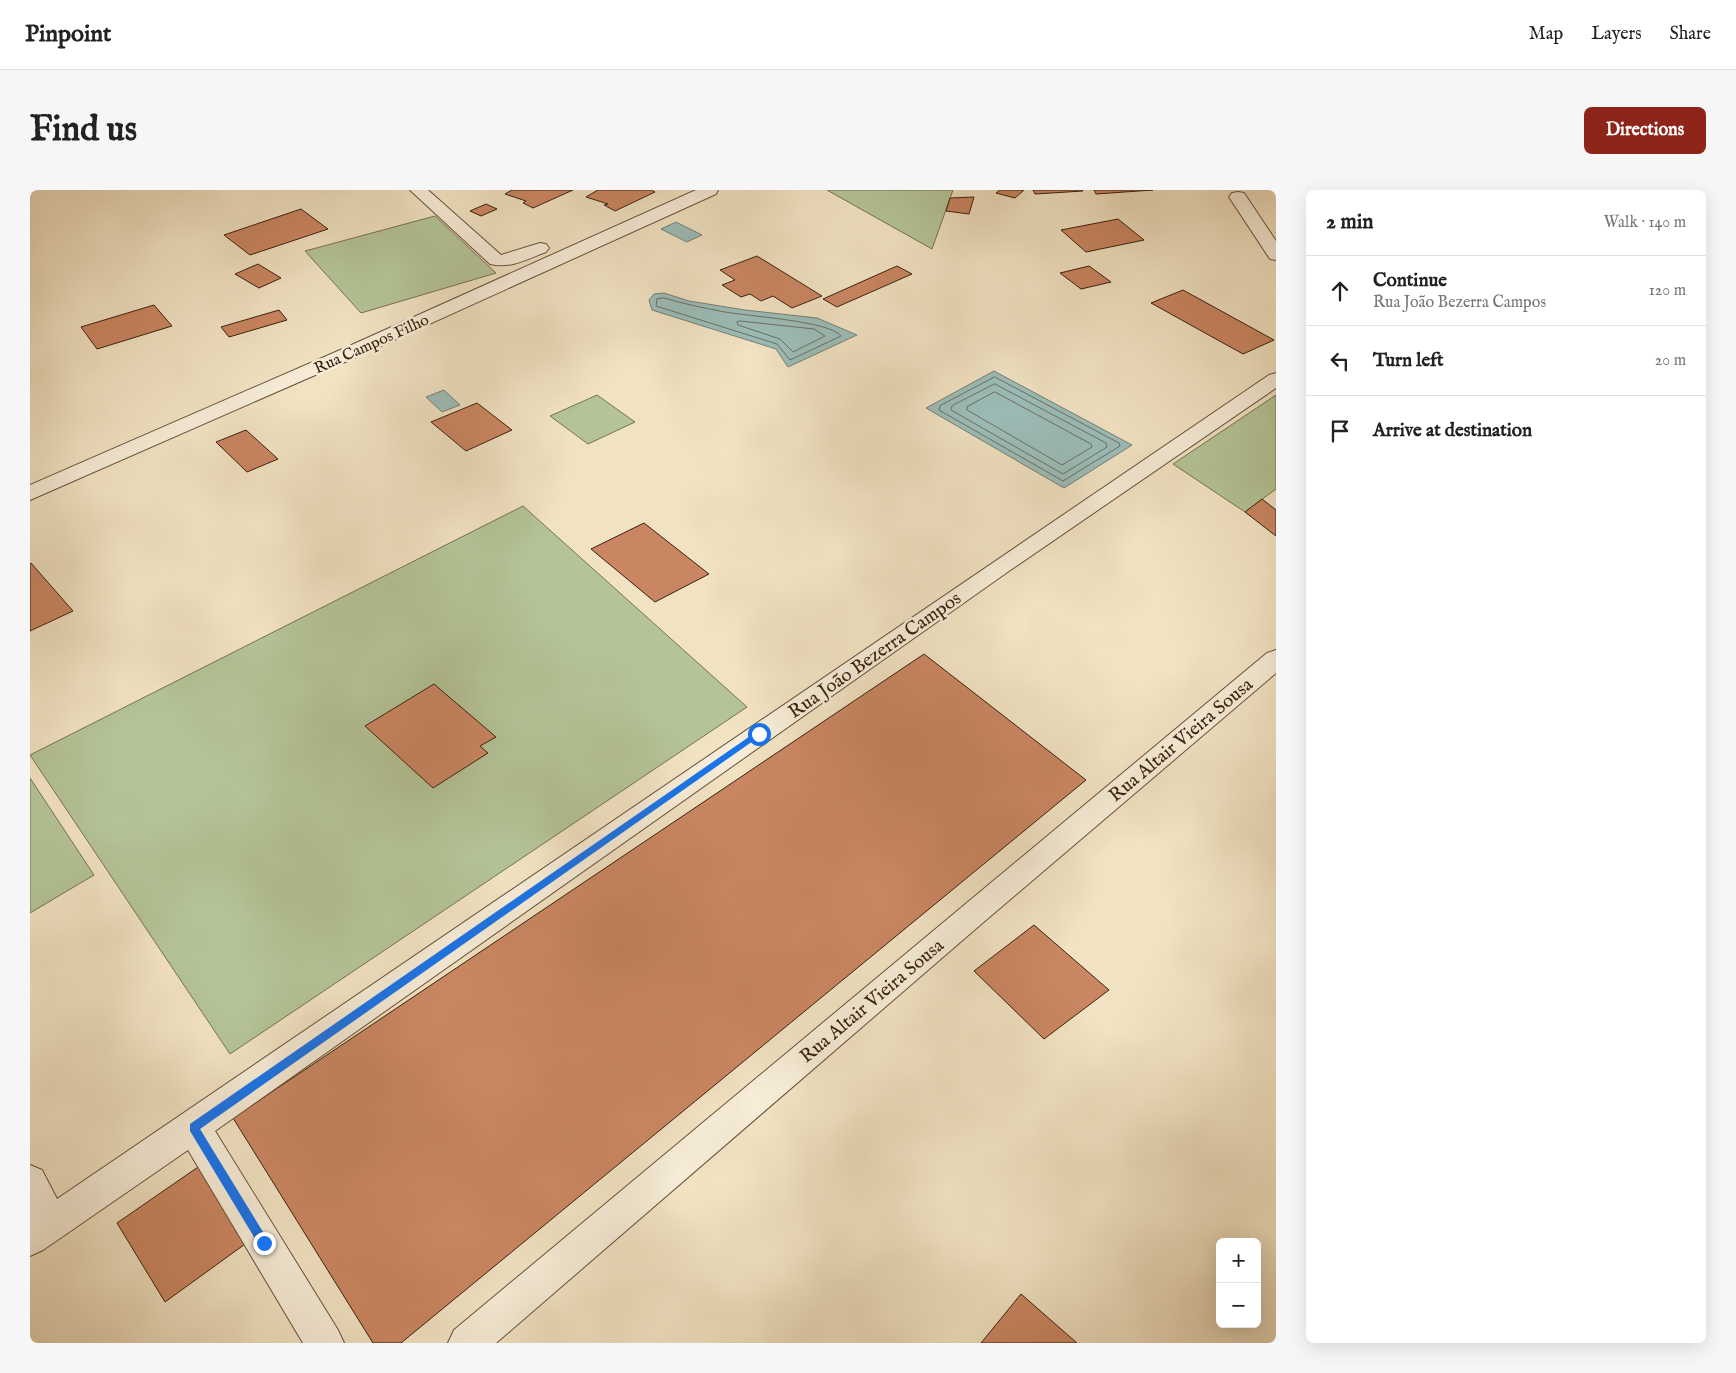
<!DOCTYPE html>
<meta charset="utf-8">
<style>
:root{--surface:#fff;--page:#f6f6f6;--text:#222;--muted:#767676;--line:#e0e0e0;--accent:#8f2418}
body{margin:0;font-family:"IM FELL English",serif;background:var(--page);color:var(--text)}
.controls{position:absolute;right:15px;bottom:15px;display:grid;overflow:hidden;border-radius:8px;box-shadow:0 5px 20px #0002}
.controls button{width:45px;height:45px;display:grid;place-items:center;padding:0;border:0;border-bottom:1px solid var(--line);background:var(--surface);color:var(--text);font:25px sans-serif}
.stop{position:absolute;width:15px;height:15px;margin:-11px;border:4px solid #1a73e8;border-radius:50%;background:#fff}
.stop.end{background:#1a73e8;border-color:#fff;box-shadow:0 1px 5px #0008}
.list{margin:0;padding:0;list-style:none}
h2{display:flex;justify-content:space-between;align-items:center;height:65px;margin:0;padding:0 20px;font-size:21px}
h2 small{font-size:16px;font-weight:400;color:var(--muted)}
.list li{display:grid;grid-template-columns:32px 1fr auto;gap:15px;align-items:center;box-sizing:border-box;height:70px;padding:0 20px;border-top:1px solid var(--line)}
.list b{display:block;font-size:19px;white-space:nowrap}
.list p{margin:0;font-size:16px;white-space:nowrap;color:var(--muted)}
.list em{font-size:16px;font-style:normal;color:var(--muted)}
.icon{flex:none;width:28px;height:28px;fill:none;stroke:currentColor;stroke-width:2;stroke-linecap:round;stroke-linejoin:round}
.map{position:relative;flex:none;width:1246px;height:1153px;overflow:hidden;border-radius:8px}
header{display:flex;align-items:center;gap:30px;box-sizing:border-box;height:70px;padding:0 25px;background:var(--surface);border-bottom:1px solid var(--line)}
header strong{font-size:24px}
nav{display:flex;gap:28px;margin-inline-start:auto;font-size:18px}
.intro{display:flex;align-items:center;justify-content:space-between;box-sizing:border-box;height:120px;padding:0 30px}
h1{margin:0;font-size:35px}
.button{padding:12px 22px;border-radius:8px;background:var(--accent);color:#fff;font-size:18px;font-weight:700}
main{display:flex;gap:30px;padding:0 30px}
aside{flex:1;background:var(--surface);border-radius:8px;box-shadow:0 5px 20px #0002}
.map>svg:first-child{display:block}
</style>
<header>
<strong>Pinpoint</strong>
<nav><a>Map</a><a>Layers</a><a>Share</a></nav>
</header>
<div class="intro"><h1>Find us</h1><a class="button">Directions</a></div>
<main>
<div class="map">
<svg width="1246" height="1153" viewBox="0 0 1246 1153">
<rect width="100%" height="100%" fill="#f1e2c2"/>
<filter id="stains"><feTurbulence type="fractalNoise" baseFrequency=".004" numOctaves="4"/><feColorMatrix values="0 0 0 0 .2 0 0 0 0 .09 0 0 0 0 .02 0 0 0 .5 -.17"/></filter>
<radialGradient id="worn" r=".72"><stop offset=".6" stop-color="#630" stop-opacity="0"/><stop offset="1" stop-color="#630" stop-opacity=".3"/></radialGradient>
<path fill="#b4c497" stroke="#767252" d="M797,0H923L902,59Z
M405,26L466,83L331,123L275,61Z
M567,205L605,232L558,254L520,226Z
M1246,205V299L1215,322L1143,274Z
M493,316L717,517L200,864L0,565Z
M0,588L64,685L0,723Z"/>
<path fill="#9cbdb9" stroke="#747f75" d="M646,32L672,45L657,52L631,39Z
M634,103L659,111L715,120L787,128L827,145L758,177L746,159L622,120L619,110L624,104Z
M964,181L1102,255L1034,298L896,218Z
M414,200L430,215L412,222L396,207Z"/>
<g fill="none" stroke-linecap="round" stroke-linejoin="round">
<path stroke="#6a6f64" stroke-width="1" d="M634,108C654,114 674,118 695,122C716,126 800,131 811,146L760,170L747,154L626,116L627,109Z
M710,131L784,139L795,146L763,162L750,149L708,135L707,132Z
M965,187L1089,253L1090,256L1033,291L909,220L910,216Z
M965,194L1076,253L1077,257L1033,284L921,220L922,216Z
M965,202L1061,254L1062,257L1032,275L937,220V217Z"/>
</g>
<path fill="#ca8662" stroke="#39210e" d="M482,0H543L503,18L493,13L496,11L475,4Z
M568,0H621L625,2L585,21L574,15L578,14L556,7Z
M970,0H994L985,8L966,3Z
M1003,0H1052L1053,1L1005,4Z
M1064,0H1123L1066,4Z
M944,7L939,24L916,21L920,8Z
M456,14L467,19L451,26L440,21Z
M271,19L298,39L220,65L194,45Z
M1088,29L1114,50L1056,62L1031,40Z
M727,66L792,106L762,118L743,106L731,111L720,104L711,107L692,95L705,90L690,80Z
M228,74L251,88L229,98L205,84Z
M867,76L882,84L807,117L793,109Z
M1059,76L1081,92L1051,99L1030,83Z
M1153,100L1244,150L1213,164L1121,113Z
M124,115L142,136L67,159L51,137Z
M249,120L257,130L199,147L191,137Z
M447,213L482,240L436,261L401,232Z
M216,240L248,269L217,282L186,252Z
M1232,309L1246,320V346L1215,322Z
M614,333L679,384L625,412L561,359Z
M1,373L43,421L0,441V374Z
M894,464L1056,590L371,1153H343L203,928Z
M404,494L466,547L450,556L458,563L403,598L335,536Z
M1004,735L1079,800L1014,849L944,781Z
M171,975L222,1049L135,1112L87,1033Z
M991,1104L1047,1153H951Z"/>
<g fill="none" stroke-linecap="round" stroke-linejoin="round">
<g stroke="#67513b" stroke-width="2">
<path id="minor" d="M380,0H398L471,65L510,53L516,54L519,58L516,62C497,69 481,79 460,74Z
M666,0H688L686,4L331,165L0,310V295L317,157Z
M1208,2L1214,3L1246,51V70L1240,69L1199,7L1202,3Z
M1246,183V198L979,381L185,941L308,1140L314,1153H273L158,960L13,1060L0,1066V975L12,980L27,1009L1239,185Z
M1246,460V483L949,736L466,1153H418L424,1140L1237,463Z"/>
</g>
<use href="#minor" fill="#f6ecd7" fill-rule="evenodd"/>
</g>
<path fill="#1a73e8" d="M726,542L733,544L170,939L238,1050V1057H230L160,941V934Z"/>
<g text-anchor="middle" stroke-width="5" stroke-linejoin="round" paint-order="stroke">
<g font-size="16" fill="#39210e" stroke="#f6ecd7">
<text transform="translate(341 153) rotate(-24)" y="6">Rua Campos Filho</text>
</g>
<g font-size="19" fill="#39210e" stroke="#f6ecd7">
<text transform="translate(844 464) rotate(-35)" y="7">Rua João Bezerra Campos</text>
<text transform="translate(1150 549) rotate(-40)" y="7">Rua Altair Vieira Sousa</text>
<text transform="translate(841 810) rotate(-40)" y="7">Rua Altair Vieira Sousa</text>
</g>
</g>
<rect width="100%" height="100%" filter="url(#stains)"/>
<rect width="100%" height="100%" fill="url(#worn)"/>
</svg>
<div class="controls">
<button>+</button>
<button>−</button>
</div>
<div class="stop" style="left:729px;top:544px"></div>
<div class="stop end" style="left:234px;top:1053px"></div>
</div>
<aside>
<h2>2 min<small>Walk · 140 m</small></h2>
<ul class="list">
<li><svg class="icon" aria-label="ahead" viewBox="0 0 24 24"><path d="M12 20V5M6 11l6-6 6 6"/></svg><div><b>Continue</b><p>Rua João Bezerra Campos</p></div><em>120 m</em></li>
<li><svg class="icon" aria-label="left" viewBox="0 0 24 24"><path d="M17 20v-9H6M10 6l-5 5 5 5"/></svg><div><b>Turn left</b></div><em>20 m</em></li>
<li><svg class="icon" aria-label="arrive" viewBox="0 0 24 24"><path d="M6 21V4h12l-3 4 3 4H6"/></svg><div><b>Arrive at destination</b></div></li>
</ul>
</aside>
</main>
